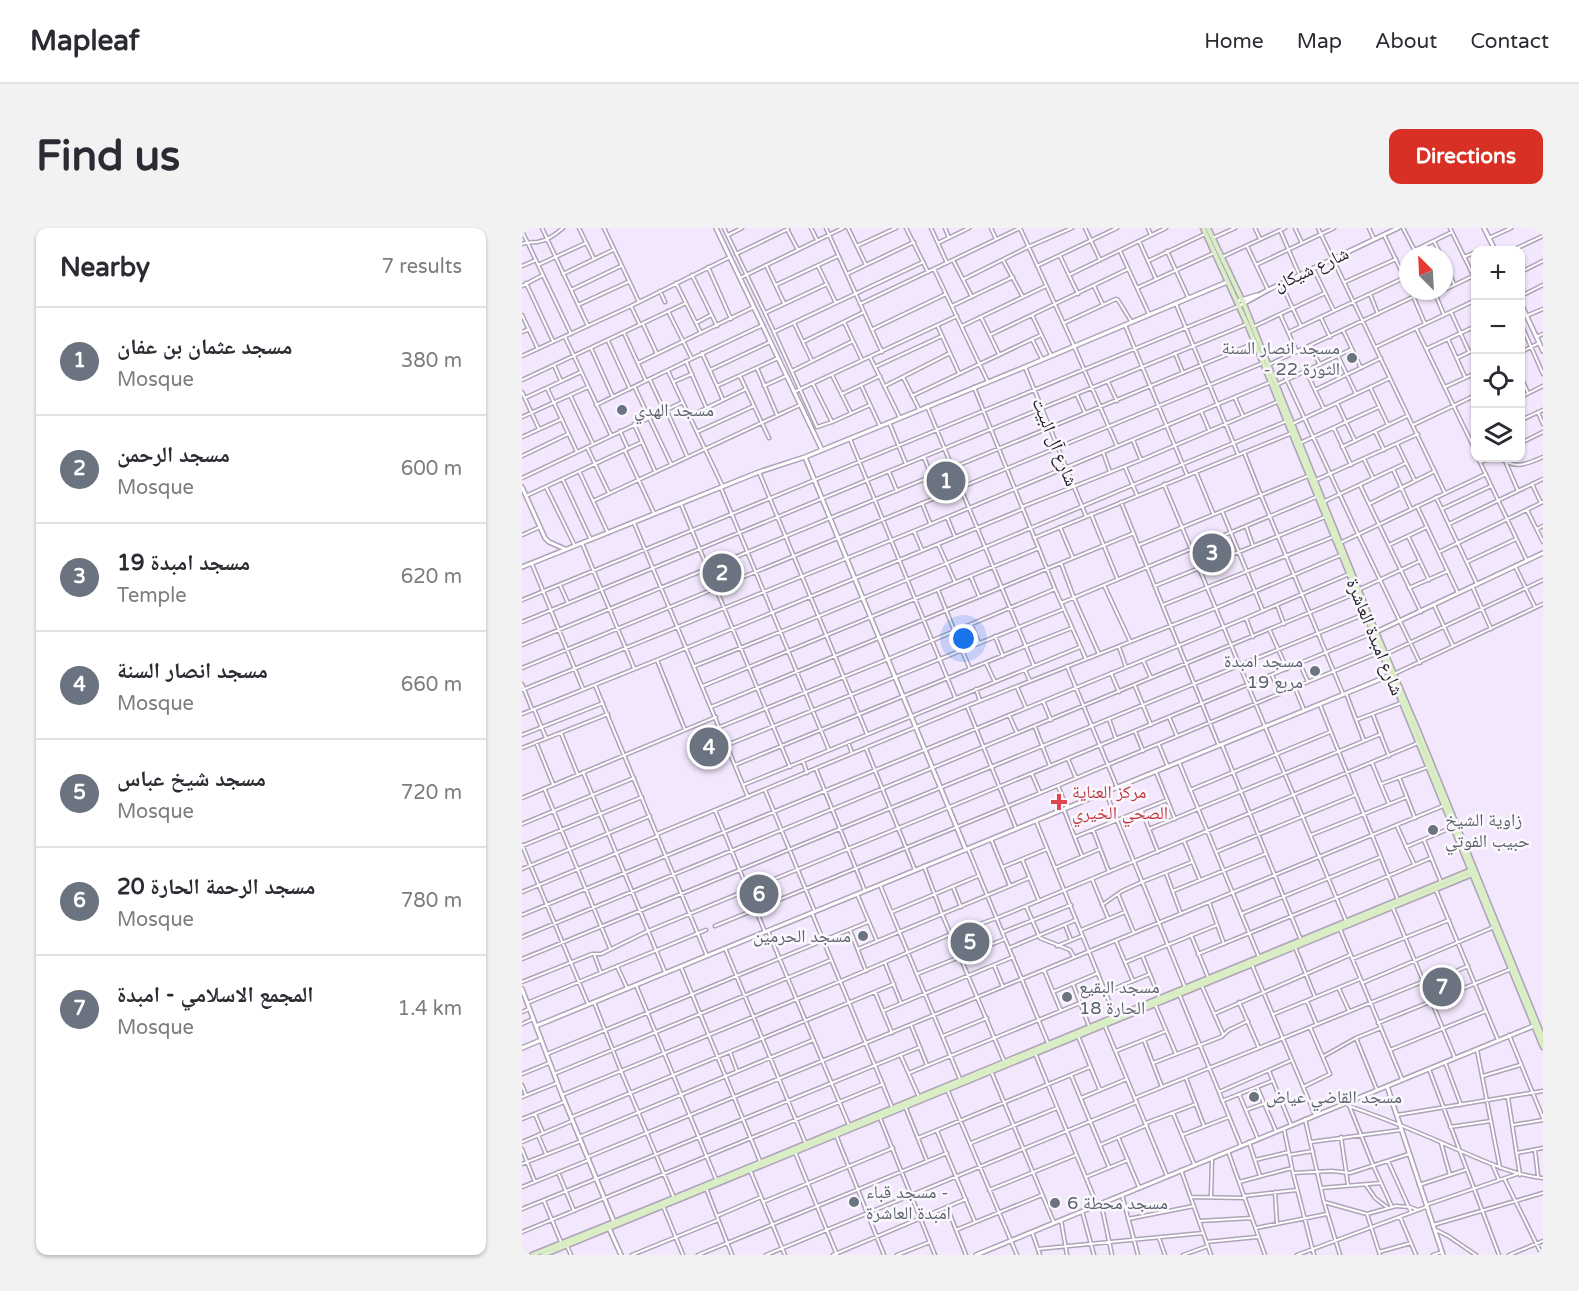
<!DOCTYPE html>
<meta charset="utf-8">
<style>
:root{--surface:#fff;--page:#f2f2f3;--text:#2b2b33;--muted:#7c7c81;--line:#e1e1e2;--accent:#d93025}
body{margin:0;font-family:"Varela Round","Noto Naskh Arabic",sans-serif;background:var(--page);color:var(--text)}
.controls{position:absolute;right:18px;top:18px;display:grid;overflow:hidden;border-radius:12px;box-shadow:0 2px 4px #0004}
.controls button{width:54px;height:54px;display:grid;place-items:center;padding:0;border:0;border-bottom:2px solid var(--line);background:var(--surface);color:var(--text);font:30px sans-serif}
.compass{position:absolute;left:877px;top:18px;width:54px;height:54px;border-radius:50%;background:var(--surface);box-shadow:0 2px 4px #0004;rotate:336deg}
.you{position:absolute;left:442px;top:411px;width:21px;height:21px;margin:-15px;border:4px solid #fff;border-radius:50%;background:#1a73e8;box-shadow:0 0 0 9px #1a73e833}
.badge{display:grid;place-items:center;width:39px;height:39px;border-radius:50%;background:var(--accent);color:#fff;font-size:20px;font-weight:700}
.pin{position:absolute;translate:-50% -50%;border:3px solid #fff;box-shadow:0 2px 6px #0006}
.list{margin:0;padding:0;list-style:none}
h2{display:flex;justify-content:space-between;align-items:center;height:78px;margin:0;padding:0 24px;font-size:26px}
h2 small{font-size:20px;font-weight:400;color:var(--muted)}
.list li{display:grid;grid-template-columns:39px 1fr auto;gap:18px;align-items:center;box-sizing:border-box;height:108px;padding:0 24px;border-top:2px solid var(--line)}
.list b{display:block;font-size:22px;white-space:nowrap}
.list p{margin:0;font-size:20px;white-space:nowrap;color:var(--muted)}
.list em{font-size:20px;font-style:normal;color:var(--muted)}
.icon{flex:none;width:33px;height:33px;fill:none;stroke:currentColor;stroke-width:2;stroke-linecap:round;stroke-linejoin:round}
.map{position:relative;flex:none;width:1021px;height:1027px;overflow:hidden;border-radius:12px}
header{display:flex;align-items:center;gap:36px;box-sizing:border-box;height:84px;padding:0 30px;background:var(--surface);border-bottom:2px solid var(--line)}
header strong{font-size:28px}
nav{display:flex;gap:33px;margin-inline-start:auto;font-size:21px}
.intro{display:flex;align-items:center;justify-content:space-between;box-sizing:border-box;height:144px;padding:0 36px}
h1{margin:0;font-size:42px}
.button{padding:15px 27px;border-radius:12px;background:var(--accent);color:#fff;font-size:21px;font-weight:700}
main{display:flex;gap:36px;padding:0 36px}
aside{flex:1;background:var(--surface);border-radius:12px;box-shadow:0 2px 4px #0004}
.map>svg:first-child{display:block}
</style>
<header>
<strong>Mapleaf</strong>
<nav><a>Home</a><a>Map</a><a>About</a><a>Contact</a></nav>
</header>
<div class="intro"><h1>Find us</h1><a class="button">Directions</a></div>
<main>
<aside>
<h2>Nearby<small>7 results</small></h2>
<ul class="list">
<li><span class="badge" style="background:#6b7280">1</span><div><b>مسجد عثمان بن عفان</b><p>Mosque</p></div><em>380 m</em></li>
<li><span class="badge" style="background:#6b7280">2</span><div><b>مسجد الرحمن</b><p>Mosque</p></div><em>600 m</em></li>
<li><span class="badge" style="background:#6b7280">3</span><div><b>مسجد امبدة 19</b><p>Temple</p></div><em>620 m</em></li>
<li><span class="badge" style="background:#6b7280">4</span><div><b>مسجد انصار السنة</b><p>Mosque</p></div><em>660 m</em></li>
<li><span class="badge" style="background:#6b7280">5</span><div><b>مسجد شيخ عباس</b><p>Mosque</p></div><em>720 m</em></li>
<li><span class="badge" style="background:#6b7280">6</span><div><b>مسجد الرحمة الحارة 20</b><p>Mosque</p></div><em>780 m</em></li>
<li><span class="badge" style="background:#6b7280">7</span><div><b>المجمع الاسلامي - امبدة</b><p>Mosque</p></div><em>1.4 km</em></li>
</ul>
</aside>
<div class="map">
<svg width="1021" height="1027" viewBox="0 0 1021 1027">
<rect width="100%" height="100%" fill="#f3e7fd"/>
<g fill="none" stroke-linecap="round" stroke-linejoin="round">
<g stroke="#ada2b7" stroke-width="5">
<path id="minor" d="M20,0L66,98
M57,0L72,31
M82,0L117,74
M202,0L243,85L305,56
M289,0L295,12
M304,0L360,124
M326,0L344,37
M384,0L406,44
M409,0L425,35
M423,0L427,10
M469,0L474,11
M563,0L578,32
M626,0L629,7
M733,0L738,11
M773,0L780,15
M796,0L923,265
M847,0L852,11
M881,0L895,27
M928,0L954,53
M758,2L777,46
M0,3L49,106
M266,3L276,22
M206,7L220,0
M862,7L886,57
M691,10L713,0
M967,10L989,0
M617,13L634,51
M912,13L919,27
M416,15L447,0
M0,16C5,14 9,14 15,14C25,13 33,7 41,0
M335,18L374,0
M725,18L746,62
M893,22L930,4
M956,22L961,21L963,22
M991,22L1021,8
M598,23L627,86
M645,23L666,69
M214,26L266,1
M538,28L556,66
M700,29L763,0
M942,29L954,24
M431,32L450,69
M481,32L501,69
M626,33L683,6
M922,34L932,56
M16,37L64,15
M244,37L262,75
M734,37L812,0
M0,38L14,32
M296,38L314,75
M515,38L595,0
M186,39L209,91
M791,40L812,83
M412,41L466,154
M999,44L1021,33
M41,46L91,22
M325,46L392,14
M170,47L195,98
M547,47L644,0
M218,50L321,0
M442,51L506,19L550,0
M823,54L874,31
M4,55L31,113
M154,55L179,105
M759,55L779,98
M254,57L316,28
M0,58L21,47
M572,58L581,77
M615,60L692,25
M49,62L99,38
M922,62L951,48
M138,63L143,74
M889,63L903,96
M912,63L922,87
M848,66L856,86
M999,68L1021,57
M338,76L498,0L552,118L595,218
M654,76L716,226
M56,77L106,54
M109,78L118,97
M430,78L491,49
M146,83L169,129
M929,84L947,124
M243,85L252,104L401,34
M758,86L775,124
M0,87L16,121
M510,87L529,127
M1004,88L1021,81
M459,89L477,126
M799,90L808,109
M322,94L340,132
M174,95L189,87
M272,95L290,133
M542,95L594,71L596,72L609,93
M121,96L135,126
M999,96L1021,146
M603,97L665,247
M440,98L524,58
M416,99L437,145
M731,99L803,65
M894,100L954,224
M351,101L424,66
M821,102L839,140
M0,104L7,101
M252,104L295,199L310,194L348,177
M767,104L886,48
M102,105L124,153
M468,107L606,41
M43,109L89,207
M1014,109L1021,106
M510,111L520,131
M926,111L943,149
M86,113L108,161
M281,114L342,84
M788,118L798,137
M854,119L954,72
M69,120L91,169
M904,121L954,98
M999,124L1017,115
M180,125L195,158
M653,125L661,145
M0,128L109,78L208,29
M816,128L834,166
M348,129L378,190
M935,130L954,121
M164,133L184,179
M756,133L836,306L898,435
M116,135L232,79
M32,137L39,153
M746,137L891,69
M353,139L420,108
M503,139L564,288
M235,140L255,187
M188,142L248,114
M146,143L201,259
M270,143L331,113
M784,143L802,181
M310,147L329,185
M218,148L247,210
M381,149L397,181
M999,149L1006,165
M0,152L164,75
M128,152L142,182
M151,154L170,146
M586,154L595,173
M291,156L310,194
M339,157L358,198
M754,157L830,121
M242,158L264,148
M363,158L428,125
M452,159L533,361L564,431
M848,159L866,197
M923,159L954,145
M25,160L55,224
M113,160L149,236
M793,162L859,130
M0,164L17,201
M272,164L435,88
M320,166L358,148
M48,167L71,216
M555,167L563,185
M390,168L519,107
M999,169L1021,158
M3,170L59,144
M713,170L721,188
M201,172L195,158L256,130
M815,175L833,213
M74,177C130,150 185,123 241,97
M405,178L512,438
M144,181L165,228
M679,183L687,202
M1016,184L1021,196
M999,185L1001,191
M168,188L224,161
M0,189L66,159
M999,192L1021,182
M367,194L384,236
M112,196L133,243
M770,196L868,150
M891,197L954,167
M812,200L829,237
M98,203L106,221
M853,203L862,222
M175,204L232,178
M0,209L40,191
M328,211L433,469
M611,212L619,232
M778,215L857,179
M999,215L1021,204
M875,216L893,253
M65,219L87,265
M820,219L885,188
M103,223L132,285
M581,224L588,244
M722,224L739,267L821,466
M0,228L46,206
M402,229L417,268
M956,230L1005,333
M977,230C995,241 1002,237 1021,229
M842,231L851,250
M959,234L969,230
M984,235L996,263
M603,239L615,267
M871,241L889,281
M237,244L345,506
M367,244L375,263
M674,244L691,285
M58,245L86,305
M0,250L161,174
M41,252L69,312
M794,252L896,206
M642,256L824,693
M1010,256L1019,275
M838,257L899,384
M24,259L53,318
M199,260L307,522
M4,268L120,214
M914,269L955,356
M71,273L278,177
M599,274L697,518
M801,274L884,235
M400,275L408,295
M159,276L268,539
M847,276L913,243
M895,278L936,365
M500,279L619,232L755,174
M920,281L969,258
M1005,282L1021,314
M700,283L741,383
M569,286L595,350
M425,289L433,309
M112,295L226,569
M927,296L1021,251
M724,298L731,318
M538,299L551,330
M1015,301L1021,298
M392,303L400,322
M0,307L18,299
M886,308L907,352
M512,310L770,205
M60,315L112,440
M818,315L964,246
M416,316L433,354
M617,317L786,248
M867,317L905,299
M917,324L1021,274
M945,334L994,311
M539,335L552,370L577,426
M10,336L61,461
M993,338L1013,379
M449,349L457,368
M38,357L46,375
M582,357L608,413
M633,358L803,289
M887,360L926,343
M951,360L969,401
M838,361L898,333
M416,362L432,402
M0,372L717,78
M539,375L794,269
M641,377L811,309
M755,377L762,396
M912,377L931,418
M724,390L731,409
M0,394L725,96
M449,396L457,415
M748,403L765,441
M473,408L481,428
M0,417L733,115
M597,419L604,439
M440,422L448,441
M864,426L1021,352
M135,432L163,502
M621,432L629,450
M464,435L473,454
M778,436L786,454
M173,438C372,360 567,274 765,193
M545,438L595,559
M0,440L741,135
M503,442L508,453
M589,445L597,464
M872,446L1021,376
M750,447L758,466
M0,456L10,481
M73,457L185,728
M181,458L517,320
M613,458L629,497
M495,459L504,480
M773,460L782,482
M454,461L458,473
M0,462L392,303L749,154
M824,465L842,513
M521,473L529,492
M798,477L876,672
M445,478L494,600
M189,479L612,305
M12,481L24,510
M0,486L135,432L501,281
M487,487L495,505
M851,487L867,528
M647,489L655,508
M587,491L594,511
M834,492L879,475
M198,499L366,431L533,361
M513,499L528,538
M613,503L621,523
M39,505L56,547
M0,507L81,475
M14,514L31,556
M326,514L330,525
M205,517L542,381
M637,517L646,539
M700,517L779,712
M0,520L86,486
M344,520L393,642
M546,531L554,550
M281,533L285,545
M657,534L737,729
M850,535L867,576
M213,537L504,418L550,400
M294,541L343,663
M61,544L143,744
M634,544L653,591
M510,546L518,565
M877,549L893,590
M859,556L906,539
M221,557L281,533L558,419
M536,558L545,580
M23,562L88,720
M243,562L293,684
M668,562L808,504
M584,565L663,759
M0,570L194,489
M193,582L243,704
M542,582L560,628
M620,583L636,624
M514,593L593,788
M0,596L112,550
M875,598L892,636
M627,601L859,506
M571,602L587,644
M135,606L445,478L694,380L819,327
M789,607L885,569
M553,609L645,572
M469,611L488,658
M902,612L919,654
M662,613L678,652
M0,617L66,776
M0,618L120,569
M884,619L931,599
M446,621L526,815
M694,624L833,567
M500,631L517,673
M402,638L420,686L482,833
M481,639L525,621
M533,640L578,621
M0,641L128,588
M644,645L659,686
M570,651L586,690
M243,655L251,674
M358,657L438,851
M431,659L439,679
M914,662L976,812
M651,663L743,626
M0,664L136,608
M335,666L355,713
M596,666L612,705
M687,674L702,716
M580,677L600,663L620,654L670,634
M504,678L518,710L548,722L552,729
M871,680L933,830
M370,684L456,648
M290,685L370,879
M719,686L858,629
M0,687L724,390L827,346
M543,697L549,712
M193,698L518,565L858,424
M818,701L880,851
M328,702L344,743
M559,702L603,684
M246,703L327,897
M481,704L549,677
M669,707L686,749
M0,709L835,365
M594,713L611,753
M535,718L560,708
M773,719L793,769
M203,720L283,914
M487,720L554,692
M336,721L507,650
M72,726L79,745
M676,726L814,670L909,630
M620,727L637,769
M0,731L843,386
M830,731L927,692
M604,734L695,697
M363,735L379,775
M472,737L481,759
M730,737L793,887
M95,738L105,760
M159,739L238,933
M522,742L539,783
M395,746L483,711
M0,754L70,726H79L126,703L851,405
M840,755L972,699
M551,756L567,798
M679,756L701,806
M114,757L194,951
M902,757L946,738
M817,761L827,783
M353,764L370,805
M531,764L576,745
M584,764L628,746
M658,768L719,918
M785,773L794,795
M72,774L99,843L152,970
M717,774L737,820
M5,775L184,702
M633,776L654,826
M361,783L491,729
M0,784L7,781
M692,786L828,727
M752,786L838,751
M856,795L989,741
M0,796L11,791
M389,797L405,837
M583,798L645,948
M987,807L1021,890
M421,808L465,790
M556,808L578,862
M834,810L855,862
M622,812L640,859
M868,822L964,783
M955,822L978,940
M594,823L644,803
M208,824L215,843
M513,825L575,977
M25,826L346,694
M379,828L397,869
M802,828L834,810L859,800
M923,834L939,877
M631,835L699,809L707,802L726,793
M907,841L977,1027
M469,843L532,995
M747,843L769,897
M387,845L558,775
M0,846L27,835
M32,846L309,732
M549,847L587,939
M961,848L998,837
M664,850L682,898
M0,857L4,867
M735,859L754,903
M781,859L808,846L788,799
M425,861L495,1027
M697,864L768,833
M717,866L736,911
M40,867L319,753L429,706L475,690L555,657L896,515
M0,869L35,855
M559,870L605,851
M613,870L900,754
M986,870L998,947
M700,873L750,853
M827,877L851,937L870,979
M383,878L405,933
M827,878C864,891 899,905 934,921C963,933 990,947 1021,950
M724,882L741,876
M651,885L672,936
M13,886L21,905
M875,887L1021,863
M50,889L372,756
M358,890L413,1027
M0,891L42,874
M783,891L802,974L818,1027
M624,895L674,876
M991,897L1021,892
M928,899L969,893
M762,901L771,945L792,1027
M415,903L453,994
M16,907L24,926
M314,907L362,1027
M660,907L707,889
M57,909L291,812
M596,909L617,959
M819,909L826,957
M396,910L568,839
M0,914L50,893
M727,914L738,948
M789,914L879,902
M449,915L535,880
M919,915L928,947
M578,917L625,897
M0,921L13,954
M1013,922L1016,948
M706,923L743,1027
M273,924L315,1027
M995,925L1021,920
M767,927L791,923
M66,929L921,578
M733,932L767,924
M866,933L889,984
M0,936L59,913
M971,938L977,952
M228,942L263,1027
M659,942L689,1027
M36,944L52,983
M771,945L810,943L828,945L887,926
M564,949L606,932
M983,952L1020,1027
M717,954L770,940
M844,957L853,970L866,980
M897,957L943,942
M0,959L67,932
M184,960L210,1027
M799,960L859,955
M467,962L554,927
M753,964L755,996
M600,967L616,1027
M722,968L775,962
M669,969L723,970
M689,969L690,930
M22,973L39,1014
M241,974L371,920
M802,974L845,986L874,978L888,979L896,982
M579,975L590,1027
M904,977L995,946
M141,978L161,1027
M425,979L444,1027
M0,981L398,819
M560,983L572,1027
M845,986L858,1027
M195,988L239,969
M878,989L894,1027
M606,991L672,978
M539,992L545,1027
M677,993L730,990
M911,997L1021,965
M734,1000L805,986
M912,1001L926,1008L954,1027
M434,1002L520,967
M0,1004L361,856
M510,1004L518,1027
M637,1010L643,1027
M684,1014L735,1009
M45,1018L49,1027
M516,1021L681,1005
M857,1024L889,1015
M110,1027L196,992
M176,1027L425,925
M244,1027L615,874
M311,1027L444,971
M375,1027L408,1014
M661,1027L686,1018
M775,1027L904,979
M911,1027L920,1024
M987,1027L1021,1013"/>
</g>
<g stroke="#ada2b7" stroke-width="6">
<path id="tertiary" d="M194,0L300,222
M962,0L973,22
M716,73L735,67
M999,76L1021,123
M717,78L746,62L876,0
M283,229L503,139L705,54
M0,259L23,310L27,314L43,321
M0,339L237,244L283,229L444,622
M854,404L1021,325
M0,761L40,867L92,994
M14,798L871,446
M0,820L19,812
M865,858L921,1027
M86,998L99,1027
M454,1027L1014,797"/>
</g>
<g stroke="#ada2b7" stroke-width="7">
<path id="secondary" d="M681,0L725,96L1021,819
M686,0L722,76L846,385L897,505L1021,810
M10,1027L152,970L952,641
M21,1027L953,645"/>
</g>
<use href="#minor" stroke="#fff" stroke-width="2"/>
<use href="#tertiary" stroke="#fff" stroke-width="3"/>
<use href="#secondary" stroke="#daeec5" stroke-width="4"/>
</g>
<g fill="#6b7280" stroke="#fbf8fd" stroke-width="2">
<circle cx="830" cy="130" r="6"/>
<circle cx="100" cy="182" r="6"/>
<circle cx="793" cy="443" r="6"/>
<circle cx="911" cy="602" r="6"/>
<circle cx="341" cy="708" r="6"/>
<circle cx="545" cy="769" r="6"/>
<circle cx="732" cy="869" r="6"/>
<circle cx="332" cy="974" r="6"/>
<circle cx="533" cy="975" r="6"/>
</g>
<path fill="#e0444e" stroke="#fbf8fd" stroke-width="2" d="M534 565h6v6h6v6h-6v6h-6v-6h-6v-6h6z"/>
<g text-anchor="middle" stroke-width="5" stroke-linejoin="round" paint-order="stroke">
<g font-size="18" fill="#242028" stroke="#fbf8fd">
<text transform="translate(789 41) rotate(-25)" y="6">شارع شيكان</text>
<text transform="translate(533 214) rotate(68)" y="6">شارع آل البيت</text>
<text transform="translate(853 409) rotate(68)" y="6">شارع امبدة العاشرة</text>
</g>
<g font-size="18" fill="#5b616d" stroke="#fbf8fd" text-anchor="start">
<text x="818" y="126" text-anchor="end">مسجد انصار السنة<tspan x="818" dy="21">- الثورة 22</tspan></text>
<text x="112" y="188">مسجد الهدي</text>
<text x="781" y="439" text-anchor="end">مسجد امبدة<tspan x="781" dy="21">مربع 19</tspan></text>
<text x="923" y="598">زاوية الشيخ<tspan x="923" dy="21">حبيب الفوتي</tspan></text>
<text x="329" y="714" text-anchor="end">مسجد الحرمين</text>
<text x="557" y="765">مسجد البقيع<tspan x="557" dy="21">الحارة 18</tspan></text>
<text x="744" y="875">مسجد القاضي عياض</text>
<text x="344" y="970">مسجد قباء -<tspan x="344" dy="21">امبدة العاشرة</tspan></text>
<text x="545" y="981">مسجد محطة 6</text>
</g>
<g font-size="18" fill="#be3a42" stroke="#fbf8fd" text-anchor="start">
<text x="550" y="570">مركز العناية<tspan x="550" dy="21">الصحي الخيري</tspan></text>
</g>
</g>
</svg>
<div class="controls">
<button>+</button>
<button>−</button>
<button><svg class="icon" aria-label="locate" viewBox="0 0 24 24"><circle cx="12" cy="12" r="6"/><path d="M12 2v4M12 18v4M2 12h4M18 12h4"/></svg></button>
<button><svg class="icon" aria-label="layers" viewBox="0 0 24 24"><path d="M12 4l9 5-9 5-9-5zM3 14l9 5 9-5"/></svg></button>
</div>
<svg class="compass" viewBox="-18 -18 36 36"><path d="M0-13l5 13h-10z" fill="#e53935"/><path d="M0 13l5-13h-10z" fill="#7c7c81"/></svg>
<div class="you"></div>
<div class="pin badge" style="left:424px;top:253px;background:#6b7280">1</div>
<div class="pin badge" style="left:200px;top:345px;background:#6b7280">2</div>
<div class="pin badge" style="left:690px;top:325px;background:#6b7280">3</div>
<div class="pin badge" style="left:187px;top:519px;background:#6b7280">4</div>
<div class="pin badge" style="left:448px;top:714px;background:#6b7280">5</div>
<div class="pin badge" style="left:237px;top:666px;background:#6b7280">6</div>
<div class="pin badge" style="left:920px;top:759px;background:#6b7280">7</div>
</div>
</main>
